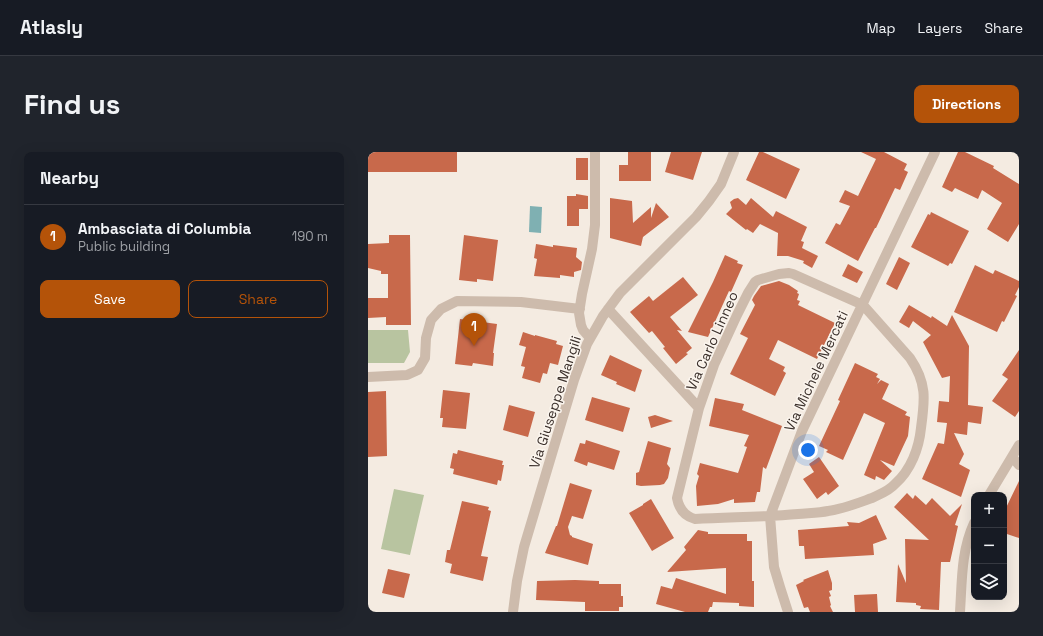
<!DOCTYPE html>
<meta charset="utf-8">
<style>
:root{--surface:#171b24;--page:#20242c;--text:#f1f3f6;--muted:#9ea1a6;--line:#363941;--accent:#b45309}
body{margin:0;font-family:"Space Grotesk",sans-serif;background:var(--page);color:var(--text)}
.controls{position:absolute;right:12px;bottom:12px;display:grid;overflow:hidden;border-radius:8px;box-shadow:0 4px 16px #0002}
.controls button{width:36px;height:36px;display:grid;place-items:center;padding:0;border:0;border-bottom:1px solid var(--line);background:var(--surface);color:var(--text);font:20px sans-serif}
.you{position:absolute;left:440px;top:298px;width:14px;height:14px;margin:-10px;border:3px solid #fff;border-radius:50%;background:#1a73e8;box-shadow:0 0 0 6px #1a73e833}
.badge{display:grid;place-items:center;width:26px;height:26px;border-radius:50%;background:var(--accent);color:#fff;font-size:13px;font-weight:700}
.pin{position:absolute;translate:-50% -33px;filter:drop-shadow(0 1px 2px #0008)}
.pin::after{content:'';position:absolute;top:21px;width:14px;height:12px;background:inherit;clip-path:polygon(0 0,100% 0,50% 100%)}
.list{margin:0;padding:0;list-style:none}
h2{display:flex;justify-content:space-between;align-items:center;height:52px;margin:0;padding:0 16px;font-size:17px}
h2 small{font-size:13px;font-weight:400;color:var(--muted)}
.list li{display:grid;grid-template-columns:26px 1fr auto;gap:12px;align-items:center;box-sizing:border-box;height:64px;padding:0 16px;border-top:1px solid var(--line)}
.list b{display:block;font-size:15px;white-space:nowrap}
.list p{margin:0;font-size:13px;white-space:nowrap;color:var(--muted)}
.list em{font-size:13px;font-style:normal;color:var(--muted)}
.actions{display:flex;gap:8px;padding:12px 16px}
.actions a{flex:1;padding:9px 0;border:1px solid var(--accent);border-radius:8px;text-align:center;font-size:14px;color:var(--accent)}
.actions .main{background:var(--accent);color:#fff}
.icon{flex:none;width:22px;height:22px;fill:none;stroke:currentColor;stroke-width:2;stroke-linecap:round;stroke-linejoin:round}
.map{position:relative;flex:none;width:651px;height:460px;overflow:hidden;border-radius:8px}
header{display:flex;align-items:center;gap:24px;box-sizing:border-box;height:56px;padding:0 20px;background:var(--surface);border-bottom:1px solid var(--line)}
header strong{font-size:19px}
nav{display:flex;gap:22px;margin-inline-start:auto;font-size:14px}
.intro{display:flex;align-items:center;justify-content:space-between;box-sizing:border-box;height:96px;padding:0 24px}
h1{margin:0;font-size:28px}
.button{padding:10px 18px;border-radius:8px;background:var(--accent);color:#fff;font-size:14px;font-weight:700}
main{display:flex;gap:24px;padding:0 24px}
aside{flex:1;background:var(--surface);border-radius:8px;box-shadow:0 4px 16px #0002}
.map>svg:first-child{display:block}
</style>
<header>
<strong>Atlasly</strong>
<nav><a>Map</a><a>Layers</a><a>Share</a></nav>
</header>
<div class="intro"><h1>Find us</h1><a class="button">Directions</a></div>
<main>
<aside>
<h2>Nearby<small></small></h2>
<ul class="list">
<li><span class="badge">1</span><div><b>Ambasciata di Columbia</b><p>Public building</p></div><em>190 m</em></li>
</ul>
<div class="actions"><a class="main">Save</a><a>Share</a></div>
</aside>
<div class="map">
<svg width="651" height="460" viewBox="0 0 651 460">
<rect width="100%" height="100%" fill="#f4ebe1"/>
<path fill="#b8c4a0" d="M0,178H40L42,200L36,211H0Z
M26,337L56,343L42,403L13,397Z"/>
<path fill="#7fb0b2" d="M162,54L174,55L173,81L161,80Z"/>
<path fill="#c8694b" d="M0,0H89V20H0Z
M260,0H283V29H251V13H260Z
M303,0H334L325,28L297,20Z
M391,0H395L432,17L418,47L378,28Z
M493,0H516L539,12L536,18L540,20L532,38L527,36L508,76H507L490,109L457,91L468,71L472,73L482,54L471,50L477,38L490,44L508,7Z
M590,0H597L626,14L625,16L651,32V72L640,90L619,77L634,51L614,38L610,47L587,36L584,40L574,35Z
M208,6H220V28H208Z
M208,42L220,44V57H211V74H199V44H208Z
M242,46L264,49L265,71L283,55V66L288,51L301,65L275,85L273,94L242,86Z
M370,46L378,53L383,46L405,65L408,59L439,75L433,89L436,90L434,96L450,104L444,116L435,111L436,109L420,104H409L410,81L392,72L385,81L379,77L378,78L358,62L364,56L362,50L366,47Z
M563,60L601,79L584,112L582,111L580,114L543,95L560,62L562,63Z
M21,83H42L43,173H18V165L0,166V146H20V122H13V119L0,116V92L21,91Z
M96,83L130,88L125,129L109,127V130L91,128Z
M168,92L185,95V93L209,96L208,105L214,110L213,118L206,120V125L192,123V126L166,124L169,107L166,106Z
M357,103L370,109L369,111L375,113L363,140L361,139L340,185L320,180L345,130Z
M531,105L542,111L529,138L518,132Z
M480,112L495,120L489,131L474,124Z
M607,113L625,122L627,118L651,129V135L647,143L649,144L636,170L634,169L629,180L586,160Z
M315,125L330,143L302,165L314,179L309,178L324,196L318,201L320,202L308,212L295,196L297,195L284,179L281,181L262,160L281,144L285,149Z
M411,129L421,133L430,139L429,141L431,142L429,148L432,149L430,153L467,171L449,207L410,188L401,207L417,215L415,219L418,221L407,244L362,222L380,186L372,182L387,153L384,148L386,144L393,134Z
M541,153L563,166L564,164L579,174L584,163L601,194L600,253L615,255L613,272L600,270L599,283L586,281L596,302L591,312L602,318L593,345L554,327L570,291L576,292L579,271L569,270L571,249L581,250L582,224L574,226L555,190L563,183L545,169L541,176L531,170Z
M92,167L129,172L125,201H126L125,214L105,211L104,214L87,212Z
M155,180L167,184V183L189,189L188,192L195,194L190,213L182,211L179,222L175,221L172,231L154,226L157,215L153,214L158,195L151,193Z
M651,198V259L647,265L624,249L640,227L634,223Z
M242,203L274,218L267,240L248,232L249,230L233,223Z
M487,211L510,222L508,225L512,227L509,232L513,228L521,232L514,247L539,260L537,263L542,265L540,284L526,314L512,308L524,319L516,328L508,324L507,328L496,323L517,271L496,261L475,308L458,300L460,298L451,294L472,249L470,248Z
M75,238L102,241L98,277L74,275L75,266H72Z
M18,239L19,304L0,305V240Z
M224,245L262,256L255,280L217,268Z
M347,246L376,252L374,258L414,274L398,317L395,315L392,340H389L387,350L366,351V347L350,352L329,354L328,334L331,324L329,322L332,311L370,321L379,295L376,294L381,283L341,274Z
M141,253L167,260L160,285L135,278Z
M287,263L305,269L283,276L280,265Z
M218,288L252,299L246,318L220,310L219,314L206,309L212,291L217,292Z
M280,289L303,296L299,312L302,316L300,326L296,332L292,333L273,334L268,333V321L271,320Z
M90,298L135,309L134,313H136L133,329L130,328L129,333L85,322L86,317L82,316L85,301L89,302Z
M451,305L471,334L460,343L458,340L449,347L435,327L446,320L441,312Z
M651,329V386L636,381V360Z
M202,331L224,338L215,367L204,364L200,375L202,383L204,384V385L225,392L220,413L177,401L188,374H189Z
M539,341L545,347L547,343L558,353L564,346L582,364L594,352L587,373L590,374L582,410H573L571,458L552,457L553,454L548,453V451L528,450L530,412L538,431L537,387L561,388L526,355Z
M283,347L306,386L284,399L261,361L275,353V352Z
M94,349L121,355L120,358L123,359L113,404L120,405L115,429L82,421L84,412L77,410L79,398H82Z
M508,363L519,387L505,392L506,403L437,407L436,394H431L430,378L481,374L479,370L491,371Z
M330,378L340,380V382H379V389H384V429H386V455L371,454V451L345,450L344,455H342L340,460H317L288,452L293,434L304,437L308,426L358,442V416L299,420L318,398L316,395Z
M20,417L42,422L36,446L14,441Z
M460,418L464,431V438L461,439L463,444L461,445L463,453L462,454L465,460H442L440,455L436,456L428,433L436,429L435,428Z
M207,428L231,429V432H253V444H255V455H251V459H217V450L168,448L169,429Z
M509,442L510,460H487L486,443Z"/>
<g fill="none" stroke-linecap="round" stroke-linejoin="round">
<path stroke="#cdbbac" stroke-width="10" d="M421,121L425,122L495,153L542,206C559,231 557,247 553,276C551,296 543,318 527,332C521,339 512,342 504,346C490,351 475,357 460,359C451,361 440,361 430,362C396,365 362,365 327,367C316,364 311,357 309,346L331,256L346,213L369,163L380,141L387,130L390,128L411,122Z
M240,157L331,256
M222,186L215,178L213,173L211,161L214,142L224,97L227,73V0
M0,225L39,223L50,218L57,206L58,186L63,168L73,157L89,149L153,150L212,157
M644,305L651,313
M621,343L651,293
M145,460L149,429L156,395L206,228L219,192L235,164L252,141L328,65L341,49L353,32L366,0
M420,460L412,435L406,415L402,364L434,279L567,0
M592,460C594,430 593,399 606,371"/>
</g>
<g text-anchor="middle" stroke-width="3" stroke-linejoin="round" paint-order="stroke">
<g font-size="14" fill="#3b302b" stroke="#fbf5ee">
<text transform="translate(344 189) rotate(-66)" y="5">Via Carlo Linneo</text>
<text transform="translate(448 219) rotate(-65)" y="5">Via Michele Mercati</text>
<text transform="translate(187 250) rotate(-72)" y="5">Via Giuseppe Mangili</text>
</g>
</g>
</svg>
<div class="controls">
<button>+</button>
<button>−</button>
<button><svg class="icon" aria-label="layers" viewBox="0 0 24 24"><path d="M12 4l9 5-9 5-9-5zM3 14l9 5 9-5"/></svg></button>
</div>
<div class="you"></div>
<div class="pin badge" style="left:106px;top:194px">1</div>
</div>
</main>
